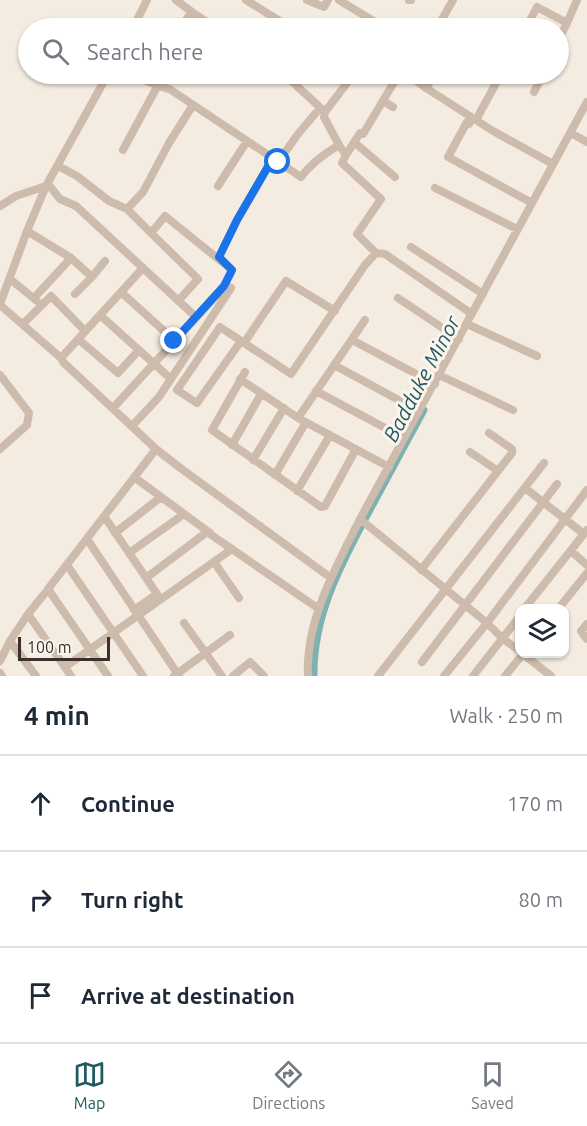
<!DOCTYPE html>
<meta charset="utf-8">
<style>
:root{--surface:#fff;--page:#f2f2f3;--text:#1f2937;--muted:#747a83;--line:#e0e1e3;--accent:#1f5a5e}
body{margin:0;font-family:Ubuntu,sans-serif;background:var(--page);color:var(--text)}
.controls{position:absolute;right:18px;bottom:18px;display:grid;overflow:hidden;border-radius:12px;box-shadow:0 2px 4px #0004}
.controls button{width:54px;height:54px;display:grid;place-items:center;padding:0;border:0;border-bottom:2px solid var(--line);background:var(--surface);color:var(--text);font:30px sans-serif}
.scale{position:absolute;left:18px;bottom:15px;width:92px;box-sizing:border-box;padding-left:6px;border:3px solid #3b302b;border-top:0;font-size:16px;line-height:21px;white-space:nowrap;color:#3b302b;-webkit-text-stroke:4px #fbf5ee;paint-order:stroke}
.stop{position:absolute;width:18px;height:18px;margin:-14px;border:4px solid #1a73e8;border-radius:50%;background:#fff}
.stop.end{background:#1a73e8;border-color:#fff;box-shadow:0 2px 6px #0008}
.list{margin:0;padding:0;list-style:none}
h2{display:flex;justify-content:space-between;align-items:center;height:78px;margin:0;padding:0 24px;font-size:26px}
h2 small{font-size:20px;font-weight:400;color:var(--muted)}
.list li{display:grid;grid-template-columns:39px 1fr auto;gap:18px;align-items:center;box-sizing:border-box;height:96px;padding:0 24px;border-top:2px solid var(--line)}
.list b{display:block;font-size:22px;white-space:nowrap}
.list em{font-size:20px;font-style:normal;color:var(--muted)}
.icon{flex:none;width:33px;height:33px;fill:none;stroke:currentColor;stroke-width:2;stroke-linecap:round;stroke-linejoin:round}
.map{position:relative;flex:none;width:587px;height:676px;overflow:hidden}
.search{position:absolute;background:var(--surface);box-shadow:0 2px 4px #0004;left:18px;right:18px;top:18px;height:66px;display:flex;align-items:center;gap:15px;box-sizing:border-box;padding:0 21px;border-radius:33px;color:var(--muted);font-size:22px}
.sheet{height:366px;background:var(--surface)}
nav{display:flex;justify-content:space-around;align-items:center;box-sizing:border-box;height:84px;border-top:2px solid var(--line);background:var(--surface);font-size:16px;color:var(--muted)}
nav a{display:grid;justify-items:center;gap:3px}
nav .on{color:var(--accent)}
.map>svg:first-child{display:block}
</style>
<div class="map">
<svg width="587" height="676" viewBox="0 0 587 676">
<rect width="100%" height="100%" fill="#f4ebe1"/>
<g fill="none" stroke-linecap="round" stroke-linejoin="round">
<path stroke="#7fb0b2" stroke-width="7" d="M314,676C313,614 343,561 371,508C389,475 407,442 424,410"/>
<path stroke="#cdbbac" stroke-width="8" d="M176,0L192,12
M246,0L291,28
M307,0L324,7L328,0
M339,0L385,28
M409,0H411
M133,28L147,0
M180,28L192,12L216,28
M437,28L453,0
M526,28L537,7L567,23L577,0
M558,41L567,23
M127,74L171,90L301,177C311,163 324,154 339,145L324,117L325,112L284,74
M408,75L426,88L435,74
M154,83L160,74
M426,88L493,131L553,164
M534,92L543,74
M383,101L393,107
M325,112L353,75L352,74
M472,118L469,124L467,122L448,157L532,203
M476,120L501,74
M571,133L587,142
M354,142L395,177
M339,145L346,155L360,133L363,134L399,74
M123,150L158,85
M346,155L342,163L381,199L357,234L376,253
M278,162L298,134L320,108
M58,166L77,176L109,201L127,209
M48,184L60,199L76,206L143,268
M218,186L247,141
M435,188L517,229
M0,206L16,196L46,186
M27,231L71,258L34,298
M151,233L127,209L143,192L169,143L193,105
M411,247L483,294
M219,257L237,220L273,158
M71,258L92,277L105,261
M10,279L37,301
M121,292L143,268L196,317
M75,294L92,277
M398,298L459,339
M178,301L198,279L151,233L165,216L232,270L224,286
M0,304L27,231L46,186L108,74
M0,305L61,358L63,362L156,449L179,467L331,578
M100,315L121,292L175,341
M23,324L51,296L85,331
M467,324L537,356
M78,339L118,373L139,350
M352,340L435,384
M241,341L197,403L177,390L220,327L291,374L365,265L376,253L385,254L472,314
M244,343L286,281L335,311
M61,358L100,315L171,379
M334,365L419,411
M245,372L212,430L321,507L325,506L356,449
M0,375L29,413L27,425L0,449
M439,375L513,410
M240,379L298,418L389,467
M316,391L404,438
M113,408L226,285L231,288L159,397L132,426
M298,418L365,320
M232,445L261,394
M470,452L498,471
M253,460L284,408
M275,475L306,422
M134,477L210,533
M525,488L584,534
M297,491L330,435
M104,516L157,594L134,610
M360,519L487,623L502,638L520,651
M115,533L161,497
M87,539L179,676
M571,551L587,565
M129,553L184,514
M214,562L239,598
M67,565L143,676
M421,570L512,453V449L489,433
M146,578L207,532L319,609
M50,587L28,614L71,676
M525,608L587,530
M559,608L587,573
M28,614L10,641L36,676
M184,623L222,676
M587,624L581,631L587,639
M523,654L551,676
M0,661L10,641
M422,662L557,484
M65,667L232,549
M0,673L2,676
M108,676L48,589L156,449
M174,676L230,635
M233,676L250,662L264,676
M308,676C305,621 336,567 360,519L587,102
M378,676L544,463
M444,676L487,623L587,490
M473,676L520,616
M505,676L523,654"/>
</g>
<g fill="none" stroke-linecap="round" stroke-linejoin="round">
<path stroke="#1a73e8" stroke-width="8" d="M174,341L224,286L232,270L219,257L237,220L273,158L278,162"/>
</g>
<g text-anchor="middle" stroke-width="6" stroke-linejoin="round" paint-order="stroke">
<g font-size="21" font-style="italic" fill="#1f5a5e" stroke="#fbf5ee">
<text transform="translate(422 379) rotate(-62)" y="7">Badduke Minor</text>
</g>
</g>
</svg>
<div class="controls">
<button><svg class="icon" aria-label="layers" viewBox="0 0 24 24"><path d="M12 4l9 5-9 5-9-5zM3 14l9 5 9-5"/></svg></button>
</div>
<div class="scale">100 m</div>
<div class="stop" style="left:278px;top:162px"></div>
<div class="stop end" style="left:174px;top:341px"></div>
<div class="search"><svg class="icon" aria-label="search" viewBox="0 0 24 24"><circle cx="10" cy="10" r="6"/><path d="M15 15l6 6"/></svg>Search here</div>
</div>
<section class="sheet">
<h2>4 min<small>Walk · 250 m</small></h2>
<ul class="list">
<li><svg class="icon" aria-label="ahead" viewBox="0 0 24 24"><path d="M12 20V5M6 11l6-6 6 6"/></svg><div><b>Continue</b></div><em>170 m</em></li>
<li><svg class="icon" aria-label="right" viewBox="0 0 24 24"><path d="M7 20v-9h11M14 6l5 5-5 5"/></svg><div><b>Turn right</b></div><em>80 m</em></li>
<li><svg class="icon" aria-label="arrive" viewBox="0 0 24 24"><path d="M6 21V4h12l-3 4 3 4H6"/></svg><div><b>Arrive at destination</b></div></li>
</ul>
</section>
<nav>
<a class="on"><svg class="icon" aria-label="map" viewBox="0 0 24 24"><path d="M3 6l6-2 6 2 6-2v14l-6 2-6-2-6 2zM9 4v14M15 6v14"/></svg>Map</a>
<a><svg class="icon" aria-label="directions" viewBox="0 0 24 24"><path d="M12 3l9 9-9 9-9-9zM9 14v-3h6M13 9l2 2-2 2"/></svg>Directions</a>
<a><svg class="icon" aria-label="saved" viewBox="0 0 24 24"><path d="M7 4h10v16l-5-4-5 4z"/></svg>Saved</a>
</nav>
